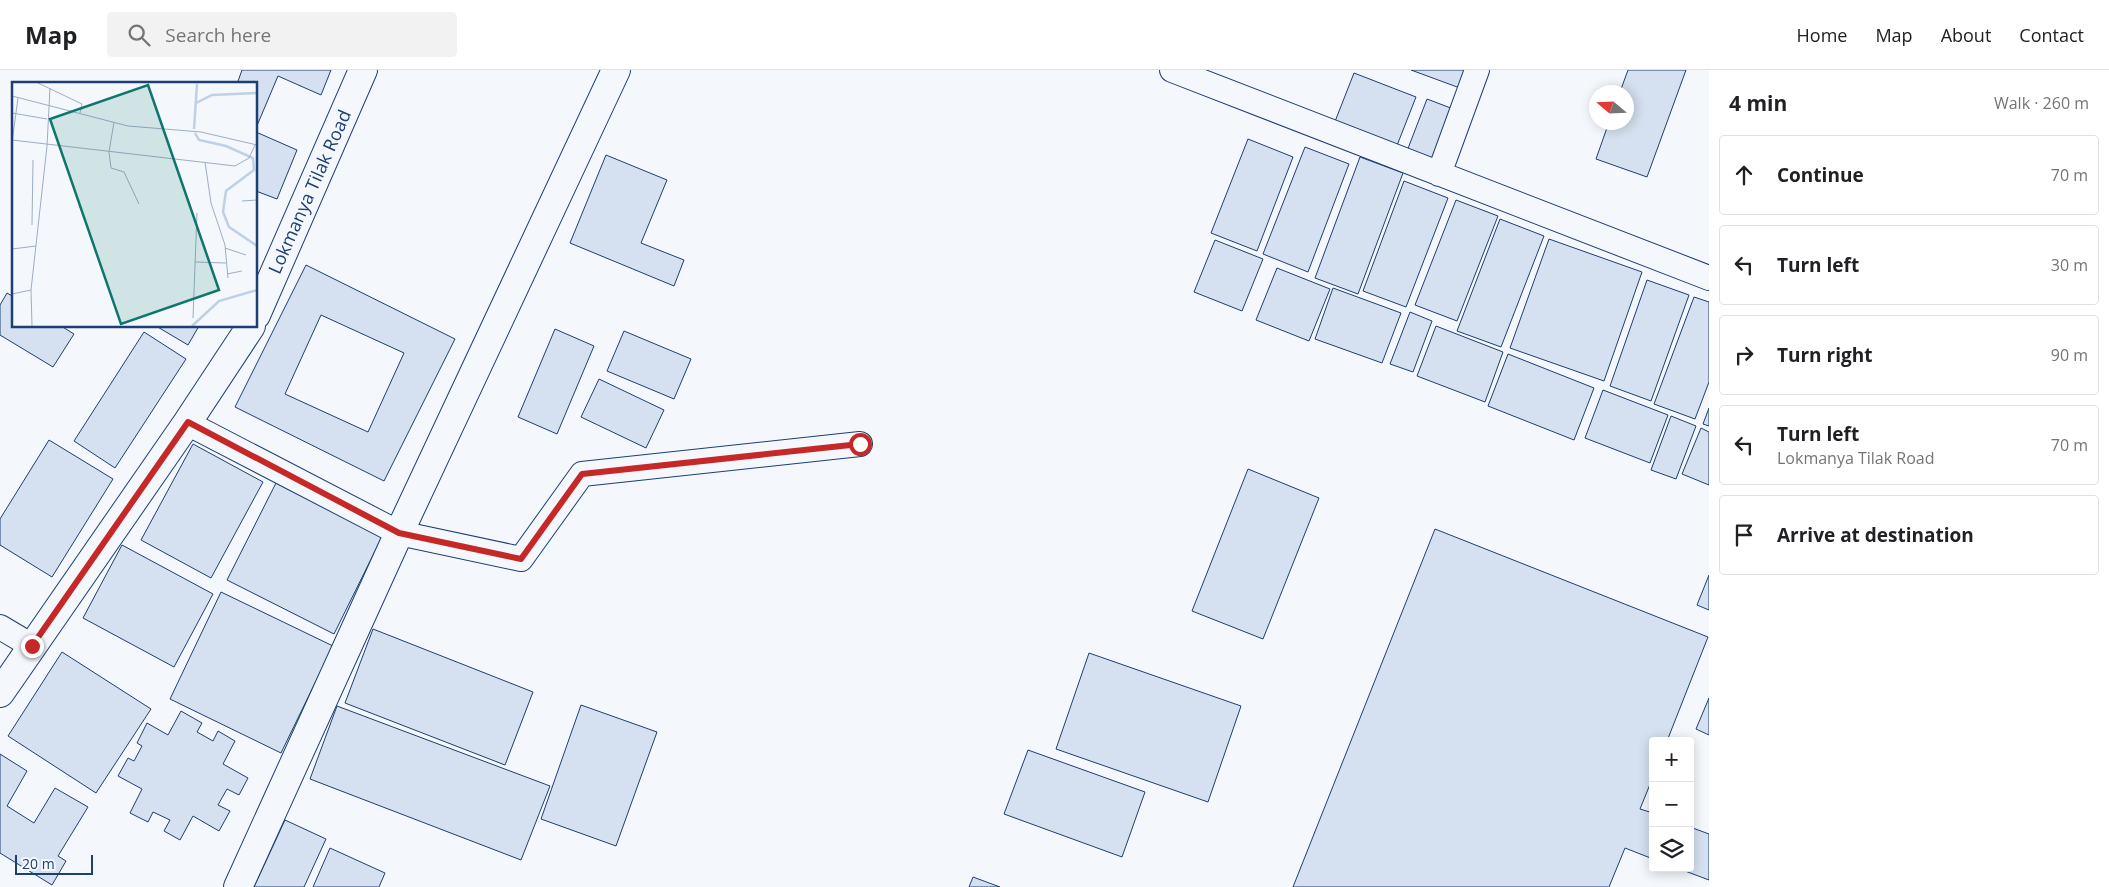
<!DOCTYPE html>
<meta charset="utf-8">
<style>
:root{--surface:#fff;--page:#f2f2f2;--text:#202124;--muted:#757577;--line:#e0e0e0}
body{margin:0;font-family:"Open Sans",sans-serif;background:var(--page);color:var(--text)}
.controls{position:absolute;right:15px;bottom:15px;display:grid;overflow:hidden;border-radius:5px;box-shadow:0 2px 12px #0003}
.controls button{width:45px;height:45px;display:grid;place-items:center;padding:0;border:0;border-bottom:1px solid var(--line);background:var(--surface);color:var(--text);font:25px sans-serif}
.compass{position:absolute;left:1589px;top:15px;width:45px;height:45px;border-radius:50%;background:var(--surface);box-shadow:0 2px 12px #0003;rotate:289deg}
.scale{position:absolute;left:15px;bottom:12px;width:78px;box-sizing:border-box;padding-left:5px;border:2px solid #1d3f73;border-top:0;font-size:14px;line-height:18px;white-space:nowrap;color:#1d3f73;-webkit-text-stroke:4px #f4f7fb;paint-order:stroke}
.stop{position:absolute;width:15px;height:15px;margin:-11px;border:4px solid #c62828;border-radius:50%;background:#fff}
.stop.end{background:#c62828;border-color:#fff;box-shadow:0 1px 5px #0008}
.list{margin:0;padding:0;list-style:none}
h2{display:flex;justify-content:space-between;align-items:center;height:65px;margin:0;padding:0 20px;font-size:21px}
h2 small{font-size:16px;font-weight:400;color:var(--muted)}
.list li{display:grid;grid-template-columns:32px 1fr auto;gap:15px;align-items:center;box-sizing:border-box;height:80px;margin:0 10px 10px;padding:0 10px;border:1px solid var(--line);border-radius:5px}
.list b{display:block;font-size:19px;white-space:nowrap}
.list p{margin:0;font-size:16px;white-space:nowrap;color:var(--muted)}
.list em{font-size:16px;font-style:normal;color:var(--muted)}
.icon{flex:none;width:28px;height:28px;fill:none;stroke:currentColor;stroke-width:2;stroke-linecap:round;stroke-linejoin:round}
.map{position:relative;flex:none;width:1709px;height:817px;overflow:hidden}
header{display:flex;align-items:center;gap:30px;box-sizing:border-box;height:70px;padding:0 25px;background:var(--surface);border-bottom:1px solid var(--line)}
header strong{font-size:24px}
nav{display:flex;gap:28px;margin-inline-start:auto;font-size:18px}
.search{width:350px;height:45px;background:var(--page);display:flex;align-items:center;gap:12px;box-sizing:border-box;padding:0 18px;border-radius:5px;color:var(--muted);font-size:19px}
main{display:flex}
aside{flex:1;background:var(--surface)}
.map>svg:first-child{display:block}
</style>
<header>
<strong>Map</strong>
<div class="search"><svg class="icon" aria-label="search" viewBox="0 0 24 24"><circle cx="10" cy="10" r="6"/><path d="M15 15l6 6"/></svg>Search here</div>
<nav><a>Home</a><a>Map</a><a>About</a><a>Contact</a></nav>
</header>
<main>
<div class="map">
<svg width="1709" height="817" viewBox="0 0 1709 817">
<rect width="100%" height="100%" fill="#f4f7fb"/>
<path fill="#d5e0f0" stroke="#1d3f73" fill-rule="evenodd" d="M242,0H331L321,25L278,6L256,58V14H237Z
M1411,0H1476L1468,21Z
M1628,0H1686L1647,107L1596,89L1609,52H1626V22H1620Z
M1354,3L1416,27L1396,78L1334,54Z
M1427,29L1456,40L1436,92L1407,81Z
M256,62L297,80L277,129L256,121Z
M1248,69L1293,87L1257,181L1211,163Z
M1305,77L1349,94L1308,202L1263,184Z
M606,85L667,110L641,173L684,190L674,216L570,173Z
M1360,87L1403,103L1358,224L1315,208Z
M1404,111L1448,128L1406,237L1363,221Z
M1456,130L1498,146L1457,251L1415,235Z
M1500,149L1544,166L1501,277L1457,261Z
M1549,169L1642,202L1604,311L1510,278Z
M1215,170L1263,189L1242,241L1194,222Z
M306,195L455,269L384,411L235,337ZM321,245L404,283L368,362L285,324Z
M1277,198L1330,219L1309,271L1256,250Z
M1647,210L1689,225L1651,331L1610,316Z
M1333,218L1401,243L1382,293L1315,269Z
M7,223L14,227V256H61L74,264L53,297L0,265V235Z
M1694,227L1709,232V312L1695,349L1654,334Z
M1410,242L1432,251L1413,302L1390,294Z
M156,256H199L188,275Z
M1436,256L1503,282L1485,332L1417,306Z
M555,259L594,276L557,364L518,347Z
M624,261L691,289L674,329L607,301Z
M144,262L186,289L115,398L74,371Z
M1508,284L1594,318L1574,370L1488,336Z
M599,309L664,340L646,378L581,347Z
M1603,320L1668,345L1650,393L1585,368Z
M1709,338V356L1703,354Z
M1671,346L1696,356L1676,409L1651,400Z
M1701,358L1709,362V415L1682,404Z
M49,370L113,409L52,507L0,475V449Z
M193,374L263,412L211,508L141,470Z
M1248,399L1319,428L1263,569L1192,541Z
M276,413L382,467L334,564L227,510Z
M1435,459L1708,567L1667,671H1653V707L1640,739L1653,743V789L1625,778L1609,817H1293Z
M122,475L213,524L174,597L83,548Z
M1709,505V540L1697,535Z
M221,522L333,576L281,683L170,629Z
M373,559L533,622L505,695L345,633Z
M62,582L151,639L96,723L8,666Z
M1089,583L1241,636L1208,732L1056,679Z
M1709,628V665L1696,659Z
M581,635L657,662L616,776L541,749Z
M337,636L550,716L521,790L310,709Z
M181,641L202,653L197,662L213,671L218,661L235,671L223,694L248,708L239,725L227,719L218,735L230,741L219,761L193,746L180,770L164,761L170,750L153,742L148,752L130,743L142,719L118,706L128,688L134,691L142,676L137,673L147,653L168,665Z
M1028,680L1145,722L1122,787L1004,744Z
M0,684L27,701L7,736L34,753L55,718L88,737L58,786L66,791L52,815L0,783Z
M285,750L326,769L304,817H254Z
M1690,757L1709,764V810L1677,798H1690Z
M330,778L385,803L379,817H313Z
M973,807L1000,817H969Z"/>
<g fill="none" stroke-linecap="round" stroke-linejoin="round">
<g stroke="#1d3f73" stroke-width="26">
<path id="street" d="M1172,0L1709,208
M1439,104L1477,0
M187,353L399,463L521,489L582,404L860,374
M0,557L32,576"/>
</g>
<g stroke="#1d3f73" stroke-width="30">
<path id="secondary" d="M256,245L363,0
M0,623L187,353L251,256
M238,817L399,463L616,0"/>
</g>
<use href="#street" stroke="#f4f7fb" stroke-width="24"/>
<use href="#secondary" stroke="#f4f7fb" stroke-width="28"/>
</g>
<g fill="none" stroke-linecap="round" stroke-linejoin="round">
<path stroke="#c62828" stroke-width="6" d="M32,576L188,352L399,463L521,489L582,404L860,374"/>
</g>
<g text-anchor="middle" stroke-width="4" stroke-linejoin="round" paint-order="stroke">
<g font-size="18" fill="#1d3f73" stroke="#f4f7fb">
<text transform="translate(310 122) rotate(-66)" y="6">Lokmanya Tilak Road</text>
</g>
</g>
<g transform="translate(12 12)">
<rect width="245" height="245" fill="#f4f7fb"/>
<path fill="none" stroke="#bed0e5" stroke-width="2.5" d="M184,21L200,13L245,11M182,47L185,2M183,51L187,58L214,64L241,76L242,88L214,109L211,130L217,145L245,164M180,244L207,219L245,208"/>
<path fill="none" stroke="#9eadc5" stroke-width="1" d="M26,1L70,22L68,31M0,14L116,44L189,50L245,63M0,31L35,37M102,40L97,70L99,86L112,90L127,122M0,58L223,84L237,76L243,63M0,60L6,16M193,80L199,121L213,163L216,196M230,119L245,118M20,143L21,78M213,166L234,173M0,167L24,164M183,180L214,181M215,192L230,189M19,208L20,244M0,212L19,208L35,64L38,6M181,236L185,131"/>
<path fill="#0f766e" fill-opacity="0.15" stroke="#0f766e" stroke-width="2.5" d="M136,3L207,208L109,242L38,37Z"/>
<rect width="245" height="245" fill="none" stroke="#1d3f73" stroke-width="2.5"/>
</g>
</svg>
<div class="controls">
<button>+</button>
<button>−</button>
<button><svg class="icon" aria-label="layers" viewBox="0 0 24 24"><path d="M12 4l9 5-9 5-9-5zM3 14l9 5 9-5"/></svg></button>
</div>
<svg class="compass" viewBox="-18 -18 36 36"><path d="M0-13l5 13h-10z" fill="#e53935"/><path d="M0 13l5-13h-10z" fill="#757577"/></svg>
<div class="scale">20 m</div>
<div class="stop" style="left:860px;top:374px"></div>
<div class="stop end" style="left:32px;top:576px"></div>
</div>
<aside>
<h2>4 min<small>Walk · 260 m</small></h2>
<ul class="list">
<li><svg class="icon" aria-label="ahead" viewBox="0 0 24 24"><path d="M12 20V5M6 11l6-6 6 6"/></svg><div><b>Continue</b></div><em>70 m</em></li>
<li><svg class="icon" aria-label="left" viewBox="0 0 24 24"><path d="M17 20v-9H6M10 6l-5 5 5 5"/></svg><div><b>Turn left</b></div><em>30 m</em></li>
<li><svg class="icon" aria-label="right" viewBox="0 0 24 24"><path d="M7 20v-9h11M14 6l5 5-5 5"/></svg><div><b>Turn right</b></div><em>90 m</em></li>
<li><svg class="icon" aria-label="left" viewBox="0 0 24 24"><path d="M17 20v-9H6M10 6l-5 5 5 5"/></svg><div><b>Turn left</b><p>Lokmanya Tilak Road</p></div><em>70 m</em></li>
<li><svg class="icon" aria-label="arrive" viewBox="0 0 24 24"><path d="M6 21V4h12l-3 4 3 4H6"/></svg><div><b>Arrive at destination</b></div></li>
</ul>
</aside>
</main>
